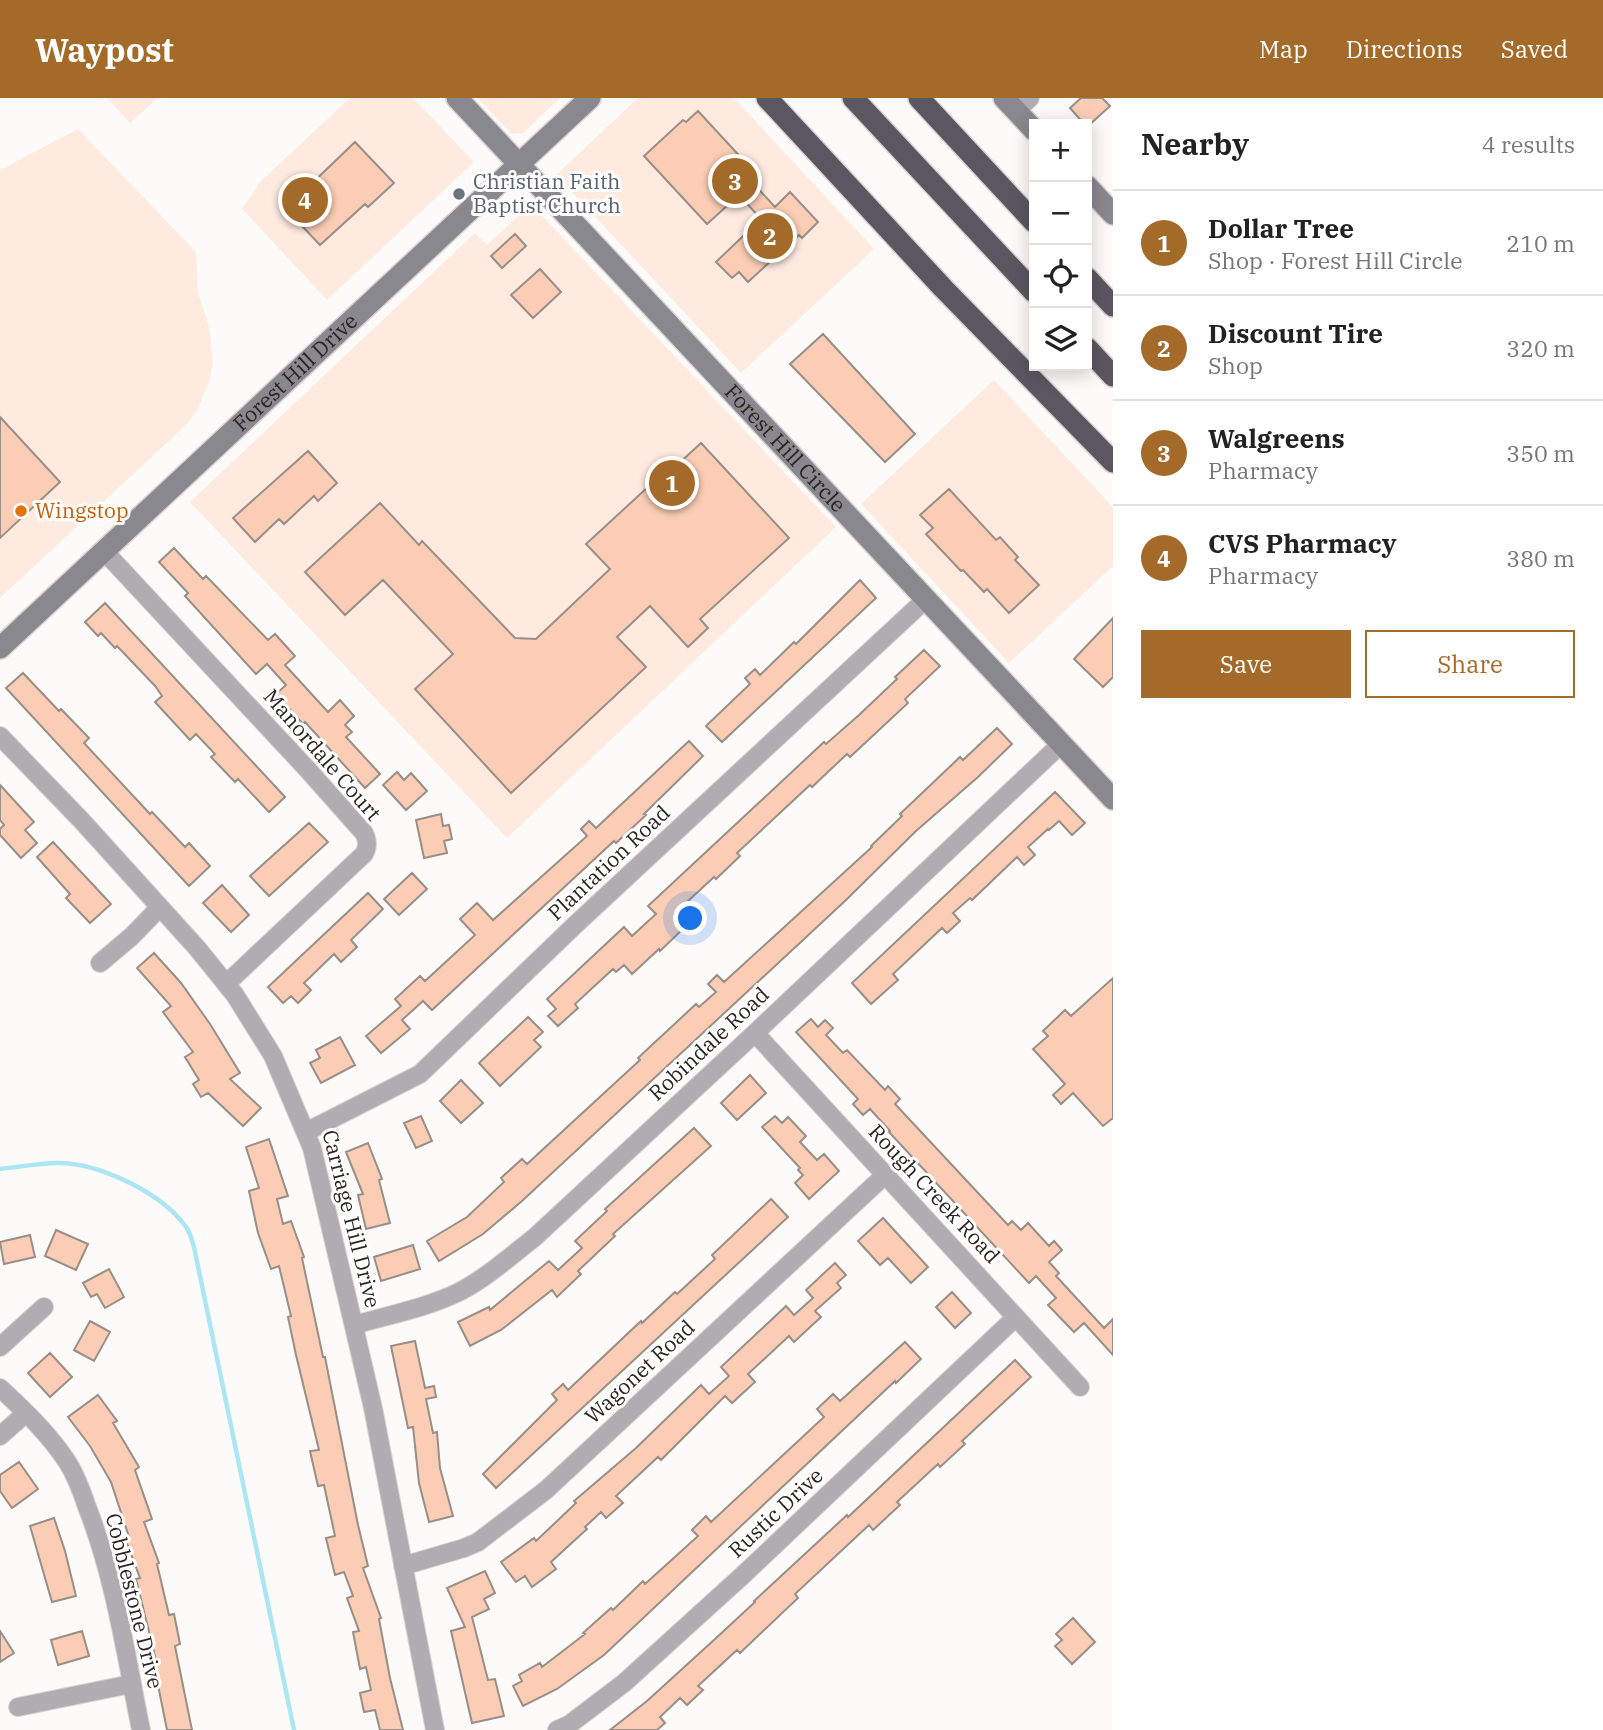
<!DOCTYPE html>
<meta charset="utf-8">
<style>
:root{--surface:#fff;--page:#f2f2f2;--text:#222;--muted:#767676;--line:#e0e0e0;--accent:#a46a29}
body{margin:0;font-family:"IBM Plex Serif",serif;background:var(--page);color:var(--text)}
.controls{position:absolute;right:21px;top:21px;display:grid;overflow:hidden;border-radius:0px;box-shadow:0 4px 18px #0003}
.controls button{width:63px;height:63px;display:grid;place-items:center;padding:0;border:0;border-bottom:2px solid var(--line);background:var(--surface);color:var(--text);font:35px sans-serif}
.you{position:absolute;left:691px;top:821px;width:24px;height:24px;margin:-18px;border:5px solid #fff;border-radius:50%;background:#1a73e8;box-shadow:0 0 0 10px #1a73e833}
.badge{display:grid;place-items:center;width:46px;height:46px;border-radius:50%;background:var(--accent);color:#fff;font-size:23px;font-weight:700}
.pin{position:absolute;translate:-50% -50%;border:4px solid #fff;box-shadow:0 2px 7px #0006}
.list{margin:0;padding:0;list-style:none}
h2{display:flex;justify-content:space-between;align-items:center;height:91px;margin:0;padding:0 28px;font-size:30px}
h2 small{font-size:23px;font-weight:400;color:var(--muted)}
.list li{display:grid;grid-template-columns:46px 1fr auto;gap:21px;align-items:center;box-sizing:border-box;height:105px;padding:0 28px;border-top:2px solid var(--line)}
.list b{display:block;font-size:26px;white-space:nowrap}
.list p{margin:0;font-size:23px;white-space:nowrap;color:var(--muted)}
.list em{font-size:23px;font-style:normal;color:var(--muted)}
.actions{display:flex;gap:14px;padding:21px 28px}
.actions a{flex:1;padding:16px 0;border:2px solid var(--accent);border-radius:0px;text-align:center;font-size:24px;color:var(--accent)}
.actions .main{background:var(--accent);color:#fff}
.icon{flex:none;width:38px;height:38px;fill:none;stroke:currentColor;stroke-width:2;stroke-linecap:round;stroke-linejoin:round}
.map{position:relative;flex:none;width:1113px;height:1632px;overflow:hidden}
header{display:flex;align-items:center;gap:42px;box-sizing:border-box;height:98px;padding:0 35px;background:var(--accent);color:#fff}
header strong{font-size:33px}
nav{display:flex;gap:38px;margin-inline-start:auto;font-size:24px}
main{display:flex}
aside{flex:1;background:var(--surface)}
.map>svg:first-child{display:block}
</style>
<header>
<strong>Waypost</strong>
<nav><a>Map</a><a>Directions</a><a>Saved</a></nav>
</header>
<main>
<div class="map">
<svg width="1113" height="1632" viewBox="0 0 1113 1632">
<rect width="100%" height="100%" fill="#fdfbf9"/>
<path fill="#ffeae0" d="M107,0H158L130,25Z
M350,0H413L474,64L327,202L242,111L260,84Z
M477,0H560L523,35L512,36Z
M638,0H734L874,151L741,275L556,77Z
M78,31L196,154L198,195L209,228L213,266L209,283L197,313L186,327L0,500V72Z
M531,106L836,429L507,740L190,404L475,135L487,147Z
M994,282L1113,409V468L1009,565L861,406Z"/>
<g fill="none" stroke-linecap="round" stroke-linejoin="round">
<path stroke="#ace6f5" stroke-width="4.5" d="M0,1071C18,1069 36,1066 54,1065C96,1063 161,1094 186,1129C190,1134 192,1142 194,1149L294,1632"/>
</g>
<path fill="#fbcdb5" stroke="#998e88" stroke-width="2" d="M1081,0H1102L1110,8L1087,29L1070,10Z
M698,13L758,78L752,84L775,109L790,94L818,124L802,140L799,137L748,184L739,174L732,180L716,164L761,121L739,97L707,126L644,58L683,22L686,24Z
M355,44L394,85L368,109L365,106L320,147L285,110L292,103L285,96L297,84L305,92Z
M515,136L526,148L502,170L491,158Z
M540,171L561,194L533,220L511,197Z
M823,236L915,336L885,364L790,266Z
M0,319L60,384L0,440Z
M701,345L789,440L700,521L708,530L688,549L650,508L617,539L646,569L511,695L415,591L453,556L383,482L345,517L305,474L380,405L419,447L422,443L515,540L536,541L610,471L586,446L673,366L675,369Z
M308,353L337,385L318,403L314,398L284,426L279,421L255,444L233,420Z
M949,391L996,442L1000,439L1018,459L1015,462L1039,487L1009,515L987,491L984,494L963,472L961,473L926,436L933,430L920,417Z
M174,450L203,481L206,478L268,542L275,536L295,558L285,567L328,614L340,602L354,618L345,627L352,634L346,639L380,676L365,690L305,624L303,626L276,596L286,587L267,566L256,576L185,498L188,495L159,464Z
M860,482L876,500L722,644L706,628L750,586L745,580L755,571L760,577L794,544L796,546Z
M105,505L285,699L269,714L238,681L235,684L211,659L215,656L196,636L190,642L155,604L162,598L156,589L117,548L115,550L101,535L98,538L85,524Z
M1113,520V579L1103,589L1074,561Z
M924,552L940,568L905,601L908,605L850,659L847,656L812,689L810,687L737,755L740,758L716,781L714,779L674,816L685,829L660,853L659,851L632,876L624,867L616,874L613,871L575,906L578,910L558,928L548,918L556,911L547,901L624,829L632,838L656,816L648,808L824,644L826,646L859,617L897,581L895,579Z
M23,575L59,613L61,611L89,640L84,645L150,716L152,714L185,749L189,745L210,768L189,788L6,590Z
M997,630L1012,646L978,679L916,733L846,802L522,1103L483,1136L439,1163L427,1143L467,1119L504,1084L501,1080L522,1061L527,1066L640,962L638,960L696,906L699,909L716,894L708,886L717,877L724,884L872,749L871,748L902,718L900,716L960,659L963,662Z
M689,643L703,658L644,716L646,717L616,745L614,743L432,912L423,903L402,922L410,931L381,955L366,938L401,908L395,901L420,878L425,883L475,837L460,821L477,805L493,822L587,738L581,731L589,723L596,730Z
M397,674L404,682L411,675L427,693L406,712L383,687Z
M0,687L34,724L25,732L37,745L21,760L0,737V731L4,727L0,722Z
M1055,694L1085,725L1072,737L1059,723L1049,732L1048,731L1028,749L1035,757L1024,767L1017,759L972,802L970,800L953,815L960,823L947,835L942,830L893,876L898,882L871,906L852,885Z
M441,716L443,728L449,727L452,741L444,743L447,755L424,760L416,722Z
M309,725L328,744L269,798L250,778Z
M53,744L111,806L90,825L66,800L70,796L37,759Z
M412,775L427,791L399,817L384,801Z
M222,787L249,817L231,834L203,805Z
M368,795L383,811L351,842L357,849L341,864L334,856L304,885L311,892L298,905L291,898L283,905L268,889Z
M154,855L181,885L210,926L240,975L230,981L261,1010L243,1028L208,995L201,999L193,986L199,982L185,959L193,954L163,914L171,908L137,870Z
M1113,880V1020L1103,1028L1073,995L1061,1006L1053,997L1065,986L1033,951L1048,938L1043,933L1065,912L1071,918Z
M528,919L543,934L534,942L541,949L500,988L479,965Z
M811,921L818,929L825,922L833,930L826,937L843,955L847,952L885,992L888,988L900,1001L895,1006L1008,1127L1012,1123L1021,1132L1028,1125L1049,1148L1054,1143L1062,1152L1049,1164L1059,1175L1056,1178L1104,1230L1113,1221V1257L1084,1225L1074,1234L1048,1207L1056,1200L1036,1178L1029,1185L889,1034L890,1033L870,1011L863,1017L853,1006L858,1001L796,934Z
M340,939L355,967L321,985L310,965L320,960L316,952Z
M750,977L766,995L737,1022L721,1005Z
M461,982L483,1005L461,1025L440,1003Z
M421,1018L432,1043L416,1050L404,1025Z
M775,1018L782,1025L788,1019L806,1038L800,1044L817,1062L824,1056L839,1073L809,1101L795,1085L803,1077L798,1072L800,1070L762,1029Z
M694,1030L711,1048L613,1136L615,1138L578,1173L581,1176L557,1199L552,1192L501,1232L470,1248L458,1224L489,1209L490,1212L549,1163L558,1172L582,1150L575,1143L607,1113L605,1111Z
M269,1041L288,1098L277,1101L283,1126L291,1123L304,1159L302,1160L323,1259H325L358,1427L368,1468L363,1470L381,1520L379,1521L390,1580L403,1632H380L375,1612L364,1614L360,1595L371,1592L366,1569L360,1571L353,1534L359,1533L347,1500L353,1498L344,1474L335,1477L326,1440L335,1438L324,1387L318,1388L310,1353L319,1352L296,1257L288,1219L291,1218L279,1168L271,1171L258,1135L249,1093L259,1090L246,1049Z
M368,1045L382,1081L379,1082L390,1125L366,1131L358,1097L363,1096L346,1054Z
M771,1101L788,1119L496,1390L483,1376L557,1302L552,1296L563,1286L568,1292L641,1223L642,1225L675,1194L677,1196L715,1161L712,1157Z
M883,1120L928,1169L911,1185L888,1160L880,1167L858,1143Z
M56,1132L88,1146L76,1172L45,1158Z
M30,1137L35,1159L4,1166L0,1144Z
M413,1147L420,1171L381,1183L374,1159Z
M835,1165L846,1177L837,1185L841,1190L815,1213L821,1219L794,1244L789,1238L748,1276L755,1284L732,1305L725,1298L661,1362L658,1359L616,1398L623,1405L606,1420L601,1414L585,1429L587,1431L551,1464L556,1471L532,1489L525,1478L516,1484L501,1464L534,1440L536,1443L576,1405L574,1403L636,1350L701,1287L709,1296L729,1278L721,1269L786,1208L794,1217L813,1200L806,1192Z
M109,1171L124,1199L105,1210L97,1196L91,1199L83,1185Z
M952,1194L971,1215L955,1230L936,1209Z
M90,1223L110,1234L94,1263L74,1252Z
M415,1243L425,1290L434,1288L436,1299L426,1301L433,1335L437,1334L440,1370L453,1418L429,1424L419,1385L413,1329L408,1330L391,1248Z
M905,1244L921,1261L896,1285L895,1283L604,1557L557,1591L523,1608L513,1588L522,1583L519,1577L540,1565L542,1569L585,1536L583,1535L611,1510L613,1512L643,1483L645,1486L698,1438L692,1432L706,1418L711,1424L824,1319L817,1311L833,1296L840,1303Z
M50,1255L72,1279L50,1299L28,1275Z
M1015,1262L1031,1279L962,1343L965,1346L940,1369L938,1366L897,1404L900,1407L873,1432L869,1427L795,1496L798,1500L740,1555L737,1552L698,1588L703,1592L687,1607L680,1600L660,1619L665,1625L657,1632H610L647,1603L715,1541L755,1504L754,1503L847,1417L848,1419Z
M98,1297L117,1323L113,1325L139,1369L135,1372L152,1421L144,1424L159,1465L157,1466L169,1517L174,1516L180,1546L175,1548L192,1632H167L153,1562H156L136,1481L140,1480L125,1440L129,1439L111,1384L90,1348L68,1319Z
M19,1364L38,1391L12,1410L0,1393V1377Z
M54,1420L65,1453L76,1498L52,1504L30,1428Z
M485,1473L495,1495L484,1501L489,1511L472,1519L488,1582L495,1581L504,1618L472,1625L451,1533L465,1529L447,1490Z
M1073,1520L1095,1544L1072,1566L1055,1548L1062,1542L1056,1536Z
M0,1533L14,1555L0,1564Z
M82,1533L89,1558L58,1567L51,1542Z"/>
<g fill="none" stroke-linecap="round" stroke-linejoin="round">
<g stroke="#d7d4d2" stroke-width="20">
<path id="street" d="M1016,13L1030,0
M104,453L308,672L364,735C368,743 368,749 364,756L226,886
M0,638L82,723L197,850L235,897L273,958L312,1050L373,1310L435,1632
M100,865L132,838L160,809
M755,935L1080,1289
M306,1034L420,976L575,827L925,502
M354,1227C389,1217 426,1210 459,1194C486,1180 511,1158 535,1139L755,935L1061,646
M0,1249L44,1209
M0,1290C24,1312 50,1337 68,1365C76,1378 82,1394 87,1409C115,1480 126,1558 141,1632
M0,1338L26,1315
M403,1468L464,1450L478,1444L546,1392L885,1077
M18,1609L131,1586
M557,1632L570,1626L624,1585L743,1477L1016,1219"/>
</g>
<g stroke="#d7d4d2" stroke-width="24">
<g id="secondary">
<path id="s1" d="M457,0L1113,701"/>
<path d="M1004,0L1034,32"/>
<path d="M1087,88L1113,116"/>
<path id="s2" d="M0,550L590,0"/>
</g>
</g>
<g stroke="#d7d4d2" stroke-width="24">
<path id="highway" d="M767,0L943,190L1113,364
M853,0L1034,194
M919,0L1034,124
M1087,180L1113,208
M1087,250L1113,278"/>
</g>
<use href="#street" stroke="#afadb2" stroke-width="18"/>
<use href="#secondary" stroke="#8a888f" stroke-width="21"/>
<use href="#highway" stroke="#5a5761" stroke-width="21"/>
</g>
<circle fill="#6b7280" stroke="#fff" stroke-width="2.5" cx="459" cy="96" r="7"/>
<circle fill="#e8710a" stroke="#fff" stroke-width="2.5" cx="21" cy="413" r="7"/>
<g text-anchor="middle" stroke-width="6" stroke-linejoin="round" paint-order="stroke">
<g font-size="21" fill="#5b616d" stroke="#fff" text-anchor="start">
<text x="473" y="91">Christian Faith<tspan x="473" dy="24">Baptist Church</tspan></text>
</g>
<g font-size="21" fill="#292422" stroke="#fff">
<text dy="7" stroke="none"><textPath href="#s2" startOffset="404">Forest Hill Drive</textPath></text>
<text dy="7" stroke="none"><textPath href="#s1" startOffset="480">Forest Hill Circle</textPath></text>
<text transform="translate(322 657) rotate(49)" y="7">Manordale Court</text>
<text transform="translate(609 765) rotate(-43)" y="7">Plantation Road</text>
<text transform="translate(709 946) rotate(-43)" y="7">Robindale Road</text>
<text transform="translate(934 1096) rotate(47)" y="7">Rough Creek Road</text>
<text transform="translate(351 1121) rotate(76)" y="7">Carriage Hill Drive</text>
<text transform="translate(640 1274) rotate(-43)" y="7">Wagonet Road</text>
<text transform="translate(776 1415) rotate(-43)" y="7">Rustic Drive</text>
<text transform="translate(134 1503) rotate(76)" y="7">Cobblestone Drive</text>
</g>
<g font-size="21" fill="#c56008" stroke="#fff" text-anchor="start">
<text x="35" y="420">Wingstop</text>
</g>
</g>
</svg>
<div class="controls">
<button>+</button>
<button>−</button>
<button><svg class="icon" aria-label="locate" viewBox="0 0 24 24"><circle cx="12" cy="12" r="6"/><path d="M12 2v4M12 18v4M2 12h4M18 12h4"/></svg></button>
<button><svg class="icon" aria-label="layers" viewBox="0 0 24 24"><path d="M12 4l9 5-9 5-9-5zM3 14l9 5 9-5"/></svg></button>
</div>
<div class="you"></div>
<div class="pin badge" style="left:672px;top:385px">1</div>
<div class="pin badge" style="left:770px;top:138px">2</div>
<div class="pin badge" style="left:735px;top:83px">3</div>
<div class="pin badge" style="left:305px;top:102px">4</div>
</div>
<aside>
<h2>Nearby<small>4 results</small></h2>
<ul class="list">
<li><span class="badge">1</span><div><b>Dollar Tree</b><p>Shop · Forest Hill Circle</p></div><em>210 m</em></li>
<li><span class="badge">2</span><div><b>Discount Tire</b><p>Shop</p></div><em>320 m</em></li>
<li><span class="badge">3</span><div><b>Walgreens</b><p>Pharmacy</p></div><em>350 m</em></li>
<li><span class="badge">4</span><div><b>CVS Pharmacy</b><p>Pharmacy</p></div><em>380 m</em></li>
</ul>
<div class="actions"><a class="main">Save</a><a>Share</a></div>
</aside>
</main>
